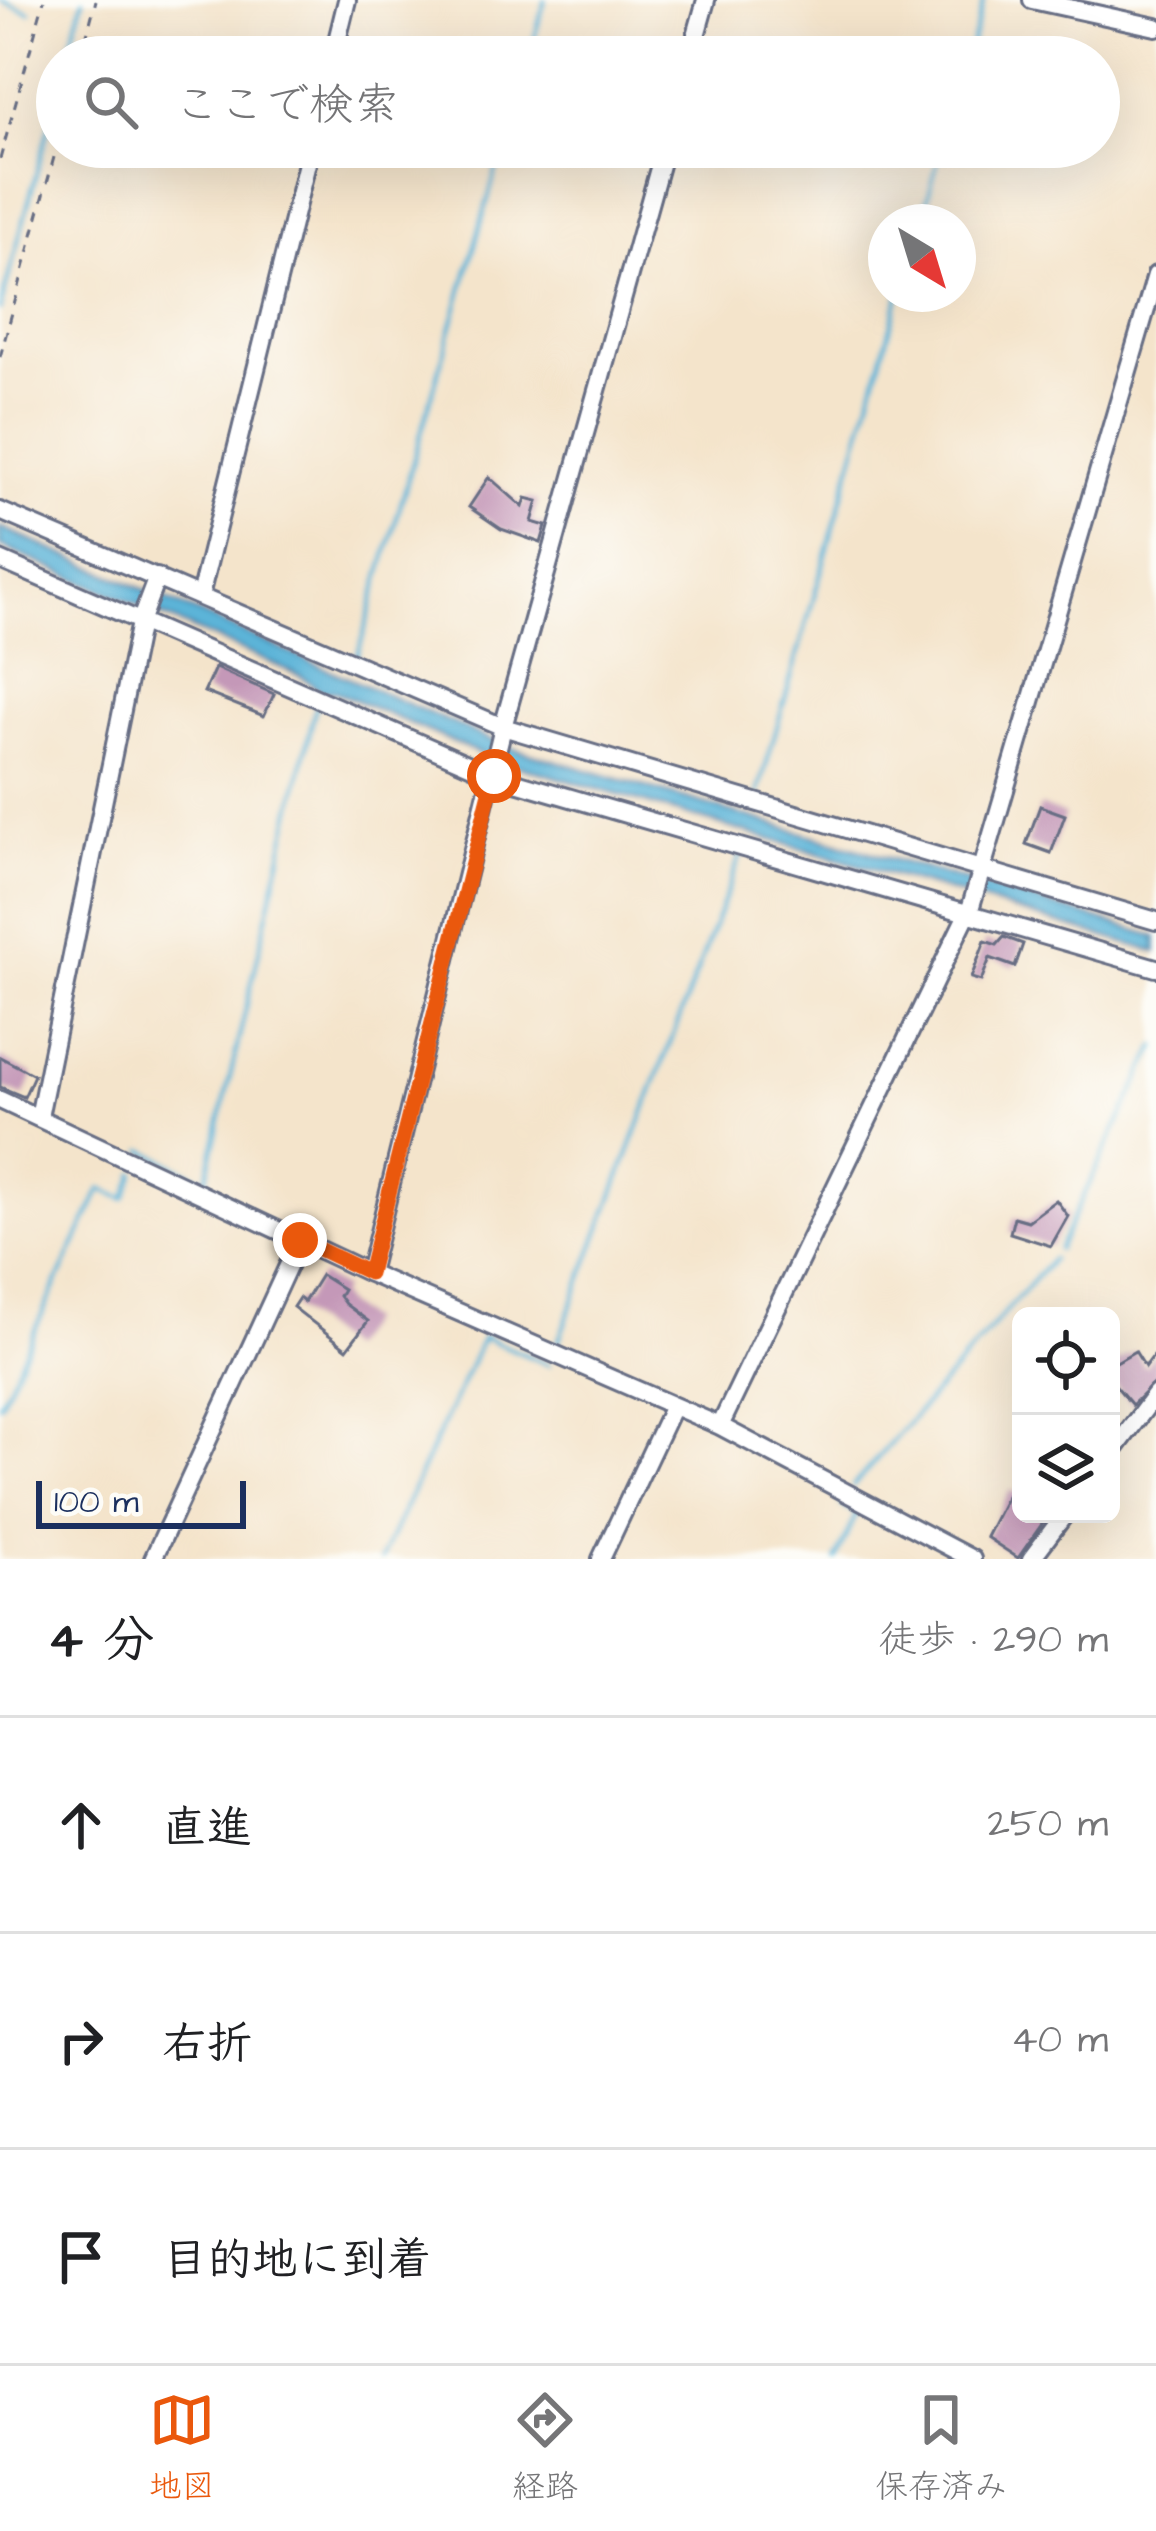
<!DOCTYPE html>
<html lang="ja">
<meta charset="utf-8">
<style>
:root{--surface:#fff;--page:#f6f6f6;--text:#202124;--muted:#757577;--line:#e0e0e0;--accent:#ea580c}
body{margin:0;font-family:"Architects Daughter","Klee One",sans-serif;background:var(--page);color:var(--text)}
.controls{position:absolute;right:36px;bottom:36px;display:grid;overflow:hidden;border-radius:18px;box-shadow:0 12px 48px #0002}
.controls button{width:108px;height:108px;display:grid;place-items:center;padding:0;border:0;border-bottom:3px solid var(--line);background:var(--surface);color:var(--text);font:60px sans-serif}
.compass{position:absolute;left:868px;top:204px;width:108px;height:108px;border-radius:50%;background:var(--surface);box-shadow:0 12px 48px #0002;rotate:142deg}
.scale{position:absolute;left:36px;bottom:30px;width:210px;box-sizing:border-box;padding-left:12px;border:6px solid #1b2f5e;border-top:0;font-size:33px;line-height:42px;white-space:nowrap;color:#1b2f5e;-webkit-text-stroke:9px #fdfcf7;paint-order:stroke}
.stop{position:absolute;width:36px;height:36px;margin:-27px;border:9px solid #ea580c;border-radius:50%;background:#fff}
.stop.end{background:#ea580c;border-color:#fff;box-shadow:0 3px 12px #0008}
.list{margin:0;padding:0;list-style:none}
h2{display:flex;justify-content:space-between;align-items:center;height:156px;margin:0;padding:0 48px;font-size:51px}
h2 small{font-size:39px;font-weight:400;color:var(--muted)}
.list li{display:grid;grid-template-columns:78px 1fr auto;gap:36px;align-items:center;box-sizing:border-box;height:216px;padding:0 48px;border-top:3px solid var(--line)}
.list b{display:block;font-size:45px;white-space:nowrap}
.list em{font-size:39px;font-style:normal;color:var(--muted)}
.icon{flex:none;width:66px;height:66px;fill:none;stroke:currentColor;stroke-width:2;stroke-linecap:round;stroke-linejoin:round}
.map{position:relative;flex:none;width:1156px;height:1559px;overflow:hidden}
.search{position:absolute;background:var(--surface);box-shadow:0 12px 48px #0002;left:36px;right:36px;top:36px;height:132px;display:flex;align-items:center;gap:30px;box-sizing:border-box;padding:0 42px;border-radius:66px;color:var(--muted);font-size:45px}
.sheet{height:804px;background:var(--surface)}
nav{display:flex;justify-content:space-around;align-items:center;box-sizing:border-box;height:168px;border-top:3px solid var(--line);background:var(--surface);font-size:33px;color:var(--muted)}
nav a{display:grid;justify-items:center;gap:6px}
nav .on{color:var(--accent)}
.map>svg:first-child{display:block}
</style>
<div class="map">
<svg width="1156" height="1559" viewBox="0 0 1156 1559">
<rect width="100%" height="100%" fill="#fdfcf7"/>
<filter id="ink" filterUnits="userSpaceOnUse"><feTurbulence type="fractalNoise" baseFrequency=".00833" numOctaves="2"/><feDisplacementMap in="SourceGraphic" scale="24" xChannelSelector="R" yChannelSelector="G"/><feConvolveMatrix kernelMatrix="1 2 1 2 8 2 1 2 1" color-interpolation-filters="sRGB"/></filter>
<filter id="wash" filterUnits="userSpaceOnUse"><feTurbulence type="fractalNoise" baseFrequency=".004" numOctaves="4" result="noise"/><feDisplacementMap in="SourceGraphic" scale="48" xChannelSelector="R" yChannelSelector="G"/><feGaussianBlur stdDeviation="2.7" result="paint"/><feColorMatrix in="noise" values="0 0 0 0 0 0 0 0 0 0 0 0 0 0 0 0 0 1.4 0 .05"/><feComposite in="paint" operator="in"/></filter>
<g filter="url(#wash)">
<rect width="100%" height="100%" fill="#f4e4cb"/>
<path fill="#5bb4d8" stroke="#3b729b" stroke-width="3" d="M0,527L505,746L1156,936V952L488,757L334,691H321L301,676L0,546Z"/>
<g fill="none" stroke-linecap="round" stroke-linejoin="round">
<path stroke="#5bb4d8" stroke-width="4.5" d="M0,0L30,12
M67,57L83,0
M529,57L545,0
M968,57L984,0
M921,222L942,147
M0,309L57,96
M357,657L503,147
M758,794L900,294
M144,1150L206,1181L316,705
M1058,1249L1156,1046
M558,1342L741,854
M0,1404L101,1189L125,1199L135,1173
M853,1486L1052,1259
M381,1559L483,1337L549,1365
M836,1559L857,1513L841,1505"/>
</g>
<g id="blocks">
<path fill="#c498b8" d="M489,477L523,507L526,498L538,501L532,522L546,526L541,543L501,529L469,507Z
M215,668L274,694L264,716L204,692Z
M1040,806L1065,815L1051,853L1026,844Z
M1004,937L1023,944L1015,967L990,958L981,981L971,978L985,941L997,945Z
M0,1057L34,1075L24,1097L0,1087Z
M1056,1200L1068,1216L1051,1246L1010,1233L1014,1217L1028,1221Z
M321,1275L343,1289L339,1296L345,1304L368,1321L347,1349L293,1307L299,1298L304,1302Z
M1135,1351L1145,1367L1156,1352V1381L1132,1405L1111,1380V1365Z
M1010,1490L1021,1496V1514H1049L1018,1558L986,1537Z"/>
</g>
</g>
<g filter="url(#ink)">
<use href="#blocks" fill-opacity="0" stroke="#676e84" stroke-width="3"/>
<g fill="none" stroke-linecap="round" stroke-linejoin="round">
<g stroke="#676e84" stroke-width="22">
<path id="street" d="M1032,0L1156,27
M333,57L347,0
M690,57L706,0
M0,511L503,727L1156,921
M0,560L495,776L1156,968
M200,596L311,147
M0,1100L369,1273L720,1426L972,1559
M39,1117L140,622L157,577
M369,1273L503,727L665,147
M720,1426L971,906L1156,275
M1111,1454L1156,1394
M153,1559L300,1240
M601,1559L673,1406
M1031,1559L1065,1514"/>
</g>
<path stroke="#676e84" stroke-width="3" stroke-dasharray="9 9" stroke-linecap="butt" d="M81,57L96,0
M0,159L44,0
M0,357L57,146"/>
<use href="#street" stroke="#fff" stroke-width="16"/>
</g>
</g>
<g fill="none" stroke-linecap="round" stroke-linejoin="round" filter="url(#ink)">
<path stroke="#ea580c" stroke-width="15" d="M300,1240L369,1273L494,776"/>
</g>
</svg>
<div class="controls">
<button><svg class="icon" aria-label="locate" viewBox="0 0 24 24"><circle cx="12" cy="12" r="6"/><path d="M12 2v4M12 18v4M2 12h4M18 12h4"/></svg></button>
<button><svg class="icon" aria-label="layers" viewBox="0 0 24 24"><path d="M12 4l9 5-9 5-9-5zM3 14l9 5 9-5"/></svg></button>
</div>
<svg class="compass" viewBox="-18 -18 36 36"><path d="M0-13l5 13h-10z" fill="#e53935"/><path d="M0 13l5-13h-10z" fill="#757577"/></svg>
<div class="scale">100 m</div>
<div class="stop" style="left:494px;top:776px"></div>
<div class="stop end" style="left:300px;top:1240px"></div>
<div class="search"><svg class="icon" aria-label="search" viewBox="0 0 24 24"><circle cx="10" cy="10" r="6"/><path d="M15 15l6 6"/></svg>ここで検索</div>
</div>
<section class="sheet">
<h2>4 分<small>徒歩 · 290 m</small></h2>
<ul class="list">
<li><svg class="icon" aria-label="ahead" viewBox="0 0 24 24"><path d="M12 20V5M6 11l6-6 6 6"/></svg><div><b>直進</b></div><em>250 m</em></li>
<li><svg class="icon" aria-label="right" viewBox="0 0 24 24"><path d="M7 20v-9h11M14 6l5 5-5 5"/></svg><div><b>右折</b></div><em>40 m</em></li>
<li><svg class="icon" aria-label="arrive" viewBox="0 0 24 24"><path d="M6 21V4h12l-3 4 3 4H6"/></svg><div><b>目的地に到着</b></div></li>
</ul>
</section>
<nav>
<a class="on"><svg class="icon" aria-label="map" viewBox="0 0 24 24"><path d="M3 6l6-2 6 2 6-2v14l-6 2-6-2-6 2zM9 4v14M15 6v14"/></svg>地図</a>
<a><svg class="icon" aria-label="directions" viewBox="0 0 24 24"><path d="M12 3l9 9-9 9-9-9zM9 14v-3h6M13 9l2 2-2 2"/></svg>経路</a>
<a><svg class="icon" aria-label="saved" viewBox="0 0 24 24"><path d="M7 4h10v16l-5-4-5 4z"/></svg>保存済み</a>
</nav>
